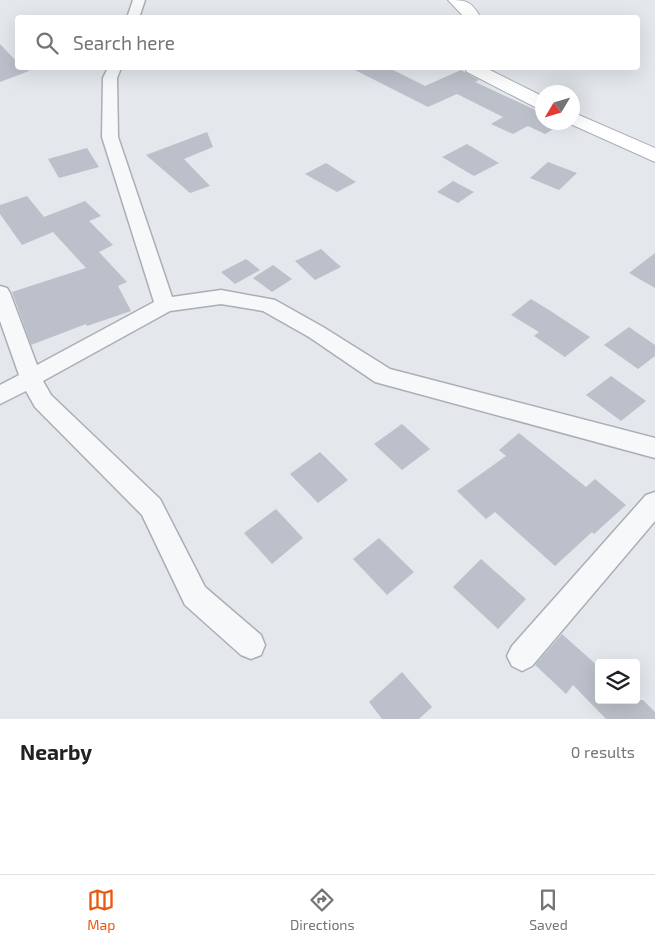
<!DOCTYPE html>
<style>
:root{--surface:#fff;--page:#f6f6f6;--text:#202124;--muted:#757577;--line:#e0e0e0;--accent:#ea580c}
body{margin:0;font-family:"Exo 2",sans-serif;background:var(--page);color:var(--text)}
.controls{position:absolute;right:15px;bottom:15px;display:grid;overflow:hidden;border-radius:5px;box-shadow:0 5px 20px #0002}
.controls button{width:45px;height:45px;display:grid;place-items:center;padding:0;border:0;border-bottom:1px solid var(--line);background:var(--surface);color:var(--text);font:25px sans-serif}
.compass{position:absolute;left:535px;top:85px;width:45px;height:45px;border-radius:50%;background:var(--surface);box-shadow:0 5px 20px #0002;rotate:232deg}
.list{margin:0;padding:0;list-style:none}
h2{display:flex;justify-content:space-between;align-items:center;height:65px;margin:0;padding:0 20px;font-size:21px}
h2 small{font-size:16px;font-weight:400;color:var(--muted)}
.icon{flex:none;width:28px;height:28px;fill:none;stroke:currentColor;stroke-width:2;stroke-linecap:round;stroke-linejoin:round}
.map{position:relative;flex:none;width:655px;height:719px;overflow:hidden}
.search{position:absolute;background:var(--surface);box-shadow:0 5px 20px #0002;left:15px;right:15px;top:15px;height:55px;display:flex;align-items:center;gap:12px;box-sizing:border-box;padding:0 18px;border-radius:5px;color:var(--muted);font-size:19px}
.sheet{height:155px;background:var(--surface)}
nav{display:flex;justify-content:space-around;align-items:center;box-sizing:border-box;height:70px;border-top:1px solid var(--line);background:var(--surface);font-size:14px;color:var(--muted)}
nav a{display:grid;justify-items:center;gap:2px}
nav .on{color:var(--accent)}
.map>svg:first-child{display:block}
</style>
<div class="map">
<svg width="655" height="719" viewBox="0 0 655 719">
<rect width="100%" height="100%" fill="#e4e7ec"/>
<path fill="#bbc0ca" d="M0,44L18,63V68H24L29,71L0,82Z
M351,68H389L425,86L461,70L479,80L475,82L542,113V122L564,123L545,134L528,126L513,134L491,124L503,117L457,94L428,107Z
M207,132L213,147L184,159L210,186L190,193L146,155Z
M467,144L499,163L474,176L442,157Z
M87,148L99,167L59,178L48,159Z
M548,162L577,173L559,190L530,178Z
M326,163L356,182L337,192L305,174Z
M453,181L474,192L458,203L437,192Z
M27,196L44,217L85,201L101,216L89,221L113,245L99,252L127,282L118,286L131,311L87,326L86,324L31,345L12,292L86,268L53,232L22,245L0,214V205Z
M321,249L341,267L315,280L295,261Z
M655,253V288L629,273Z
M246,259L260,270L235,284L221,272Z
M273,265L292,279L272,292L253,278Z
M531,299L549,310L590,337L565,357L534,336L539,332L511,315Z
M629,327L655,345V356L638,369L604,345Z
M611,376L646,401L621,421L586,395Z
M402,424L430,449L402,470L374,444Z
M519,433L586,487L595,479L626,505L594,534L592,532L555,566L495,512L486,519L457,491L506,456L499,450Z
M320,452L348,480L318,503L290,474Z
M276,509L303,538L272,564L244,533Z
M379,538L414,572L387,595L353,559Z
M481,559L526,599L498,629L453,587Z
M562,634L599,667V700H643L655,712V719H606L573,685L566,694L535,665Z
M402,672L432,707L419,719H382L369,702Z"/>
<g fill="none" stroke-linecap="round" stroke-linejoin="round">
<g stroke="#a9aeb7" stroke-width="3">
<path id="street" d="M133,0H145L139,18H127Z
M108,68H121L117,78L118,137L172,297L221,290L275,300L323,327L390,369L655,438V458L375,382L309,337L263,311L221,304L170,311L43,381L51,395L160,499L205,587L261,635L265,645L261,655L251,659L241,655L185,605L142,515L35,407L26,391L0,404V385L19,375L0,321V286L7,288L10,293L37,365L154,302L102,137L103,78Z
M655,492V521L532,666L522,671L512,666L507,656L512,646L646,495Z"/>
</g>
<g stroke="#a9aeb7" stroke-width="2">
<path id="secondary" d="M448,0C467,0 471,1 481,18H465Z
M465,68H486L542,96V108L535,107L467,72Z
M572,112L655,148V162L566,122H572Z"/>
</g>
<use href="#street" fill="#f7f8fa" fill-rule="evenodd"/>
<use href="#secondary" fill="#fff" fill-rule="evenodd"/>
</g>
</svg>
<div class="controls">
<button><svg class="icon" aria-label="layers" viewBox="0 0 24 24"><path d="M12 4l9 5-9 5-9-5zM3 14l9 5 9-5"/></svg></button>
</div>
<svg class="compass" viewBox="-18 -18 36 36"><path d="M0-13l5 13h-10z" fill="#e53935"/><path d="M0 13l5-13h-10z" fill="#757577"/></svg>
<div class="search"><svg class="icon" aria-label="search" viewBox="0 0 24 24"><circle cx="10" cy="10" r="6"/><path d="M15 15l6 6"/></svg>Search here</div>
</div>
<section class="sheet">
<h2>Nearby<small>0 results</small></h2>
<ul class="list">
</ul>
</section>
<nav>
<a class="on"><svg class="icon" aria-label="map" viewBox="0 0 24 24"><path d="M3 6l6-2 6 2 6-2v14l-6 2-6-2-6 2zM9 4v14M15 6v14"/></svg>Map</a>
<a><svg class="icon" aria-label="directions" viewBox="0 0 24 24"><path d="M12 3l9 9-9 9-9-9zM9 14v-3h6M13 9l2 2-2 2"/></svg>Directions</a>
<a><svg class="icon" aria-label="saved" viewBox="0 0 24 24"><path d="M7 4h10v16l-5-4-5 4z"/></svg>Saved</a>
</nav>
